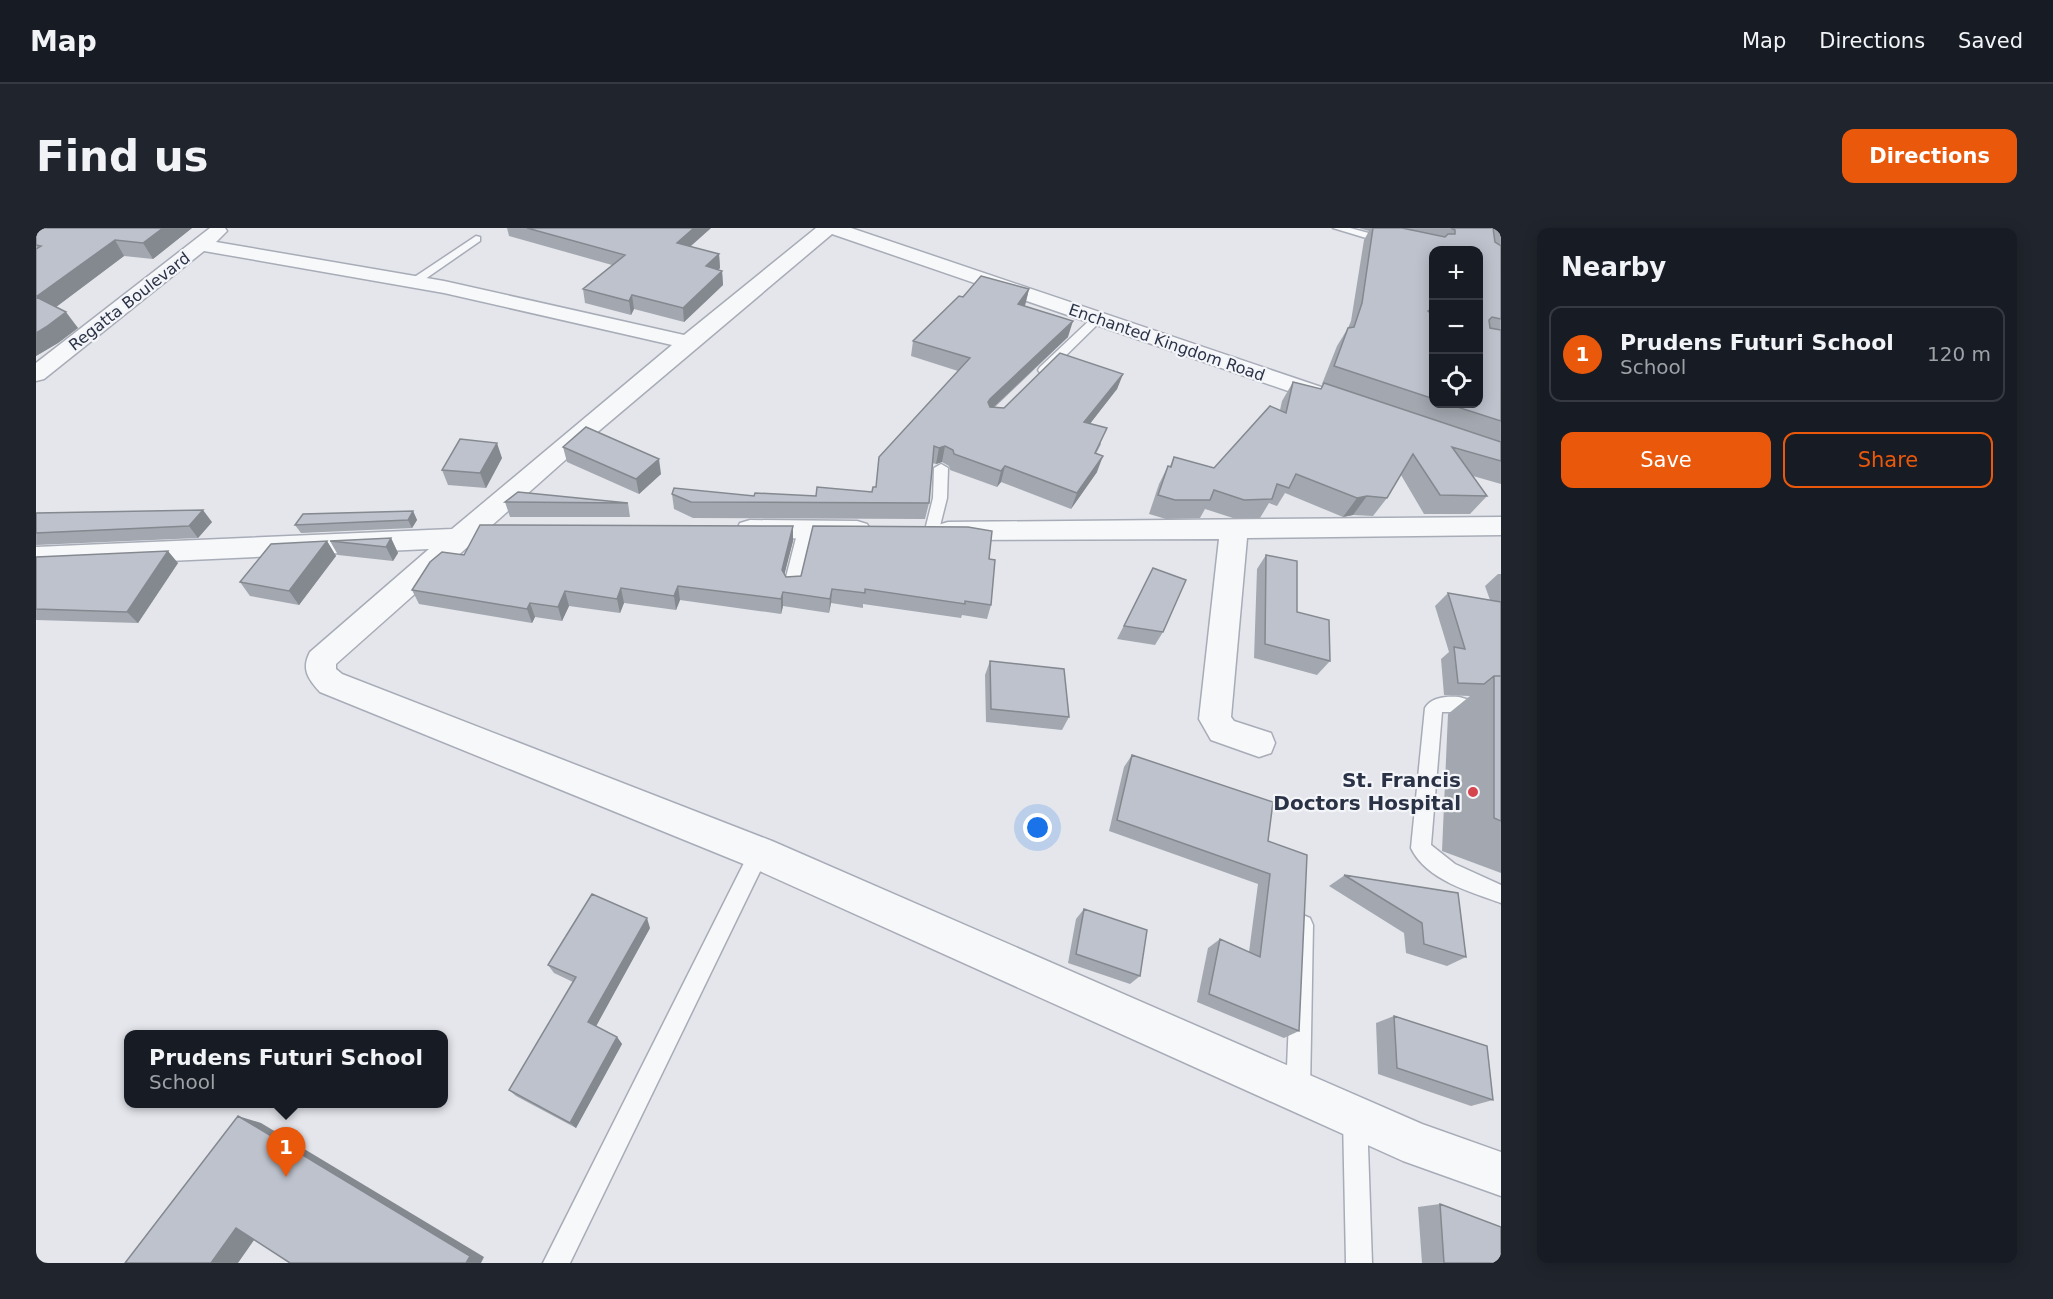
<!DOCTYPE html>
<meta charset="utf-8">
<style>
:root{--surface:#171b24;--page:#20242c;--text:#f1f3f6;--muted:#9ea1a6;--line:#363941;--accent:#ea580c}
body{margin:0;font-family:"DejaVu Sans",sans-serif;background:var(--page);color:var(--text)}
.controls{position:absolute;right:18px;top:18px;display:grid;overflow:hidden;border-radius:12px;box-shadow:0 3px 15px #0003}
.controls button{width:54px;height:54px;display:grid;place-items:center;padding:0;border:0;border-bottom:2px solid var(--line);background:var(--surface);color:var(--text);font:30px sans-serif}
.you{position:absolute;left:1002px;top:600px;width:21px;height:21px;margin:-15px;border:4px solid #fff;border-radius:50%;background:#1a73e8;box-shadow:0 0 0 9px #1a73e833}
.badge{display:grid;place-items:center;width:39px;height:39px;border-radius:50%;background:var(--accent);color:#fff;font-size:20px;font-weight:700}
.pin{position:absolute;translate:-50% -50px;filter:drop-shadow(0 2px 3px #0008)}
.pin::after{content:'';position:absolute;top:32px;width:21px;height:18px;background:inherit;clip-path:polygon(0 0,100% 0,50% 100%)}
.popup{position:absolute;left:88px;top:802px;width:324px;height:78px;box-sizing:border-box;display:grid;place-content:center;border-radius:12px;background:var(--surface);filter:drop-shadow(0 2px 4px #0005);font-size:20px;white-space:nowrap;color:var(--muted)}
.popup b{font-size:22px;color:var(--text)}
.popup::after{content:'';position:absolute;left:50%;top:100%;margin-left:-12px;border:12px solid transparent;border-top-color:var(--surface)}
.list{margin:0;padding:0;list-style:none}
h2{display:flex;justify-content:space-between;align-items:center;height:78px;margin:0;padding:0 24px;font-size:26px}
h2 small{font-size:20px;font-weight:400;color:var(--muted)}
.list li{display:grid;grid-template-columns:39px 1fr auto;gap:18px;align-items:center;box-sizing:border-box;height:96px;margin:0 12px 12px;padding:0 12px;border:2px solid var(--line);border-radius:12px}
.list b{display:block;font-size:22px;white-space:nowrap}
.list p{margin:0;font-size:20px;white-space:nowrap;color:var(--muted)}
.list em{font-size:20px;font-style:normal;color:var(--muted)}
.actions{display:flex;gap:12px;padding:18px 24px}
.actions a{flex:1;padding:14px 0;border:2px solid var(--accent);border-radius:12px;text-align:center;font-size:21px;color:var(--accent)}
.actions .main{background:var(--accent);color:#fff}
.icon{flex:none;width:33px;height:33px;fill:none;stroke:currentColor;stroke-width:2;stroke-linecap:round;stroke-linejoin:round}
.map{position:relative;flex:none;width:1465px;height:1035px;overflow:hidden;border-radius:12px}
header{display:flex;align-items:center;gap:36px;box-sizing:border-box;height:84px;padding:0 30px;background:var(--surface);border-bottom:2px solid var(--line)}
header strong{font-size:28px}
nav{display:flex;gap:33px;margin-inline-start:auto;font-size:21px}
.intro{display:flex;align-items:center;justify-content:space-between;box-sizing:border-box;height:144px;padding:0 36px}
h1{margin:0;font-size:42px}
.button{padding:15px 27px;border-radius:12px;background:var(--accent);color:#fff;font-size:21px;font-weight:700}
main{display:flex;gap:36px;padding:0 36px}
aside{flex:1;background:var(--surface);border-radius:12px;box-shadow:0 3px 15px #0003}
.map>svg:first-child{display:block}
</style>
<header>
<strong>Map</strong>
<nav><a>Map</a><a>Directions</a><a>Saved</a></nav>
</header>
<div class="intro"><h1>Find us</h1><a class="button">Directions</a></div>
<main>
<div class="map">
<svg width="1465" height="1035" viewBox="0 0 1465 1035">
<rect width="100%" height="100%" fill="#e4e6ec"/>
<g fill="none" stroke-linecap="round" stroke-linejoin="round">
<g stroke="#a8acb7" stroke-width="3">
<path id="lane" d="M1297,0H1314L1351,10L1401,19L1406,22H1398V25L1350,16Z
M440,8L444,9V13L382,56H374V52Z
M1062,87L1068,90L1066,92L1012,145H1004L1002,142L1004,139L1058,88Z
M905,236L912,240L911,270L903,302L896,307L889,302L897,270L898,240Z
M769,297L776,302L764,357L762,361H750L748,357L762,302Z
M1423,469L1465,481V495L1432,484H1406L1395,617L1419,636L1465,657V675C1435,664 1390,652 1375,620L1389,480C1395,469 1411,468 1423,469Z
M723,616L730,619L733,625L534,1035H507L716,619Z
M1267,687L1274,690L1277,697L1274,863L1270,871L1262,875L1254,871L1250,863L1257,697L1260,690Z
M1319,877L1327,881L1331,889L1336,1035H1310L1307,889L1311,881Z"/>
</g>
<g stroke="#a8acb7" stroke-width="3">
<path id="street" d="M174,0H189L191,3L180,14L408,53L648,107L780,0H815L1306,166L1310,171L1306,176L1298,178L1290,176L796,6L545,218L300,436V441L306,446L736,613L1386,896L1465,924V968L1367,933L710,637L284,464C272,451 265,441 274,424L393,321L0,339V319L416,301L636,117L408,65L168,23L8,151L0,153V135Z
M1465,289V307L1211,310L1195,489L1198,493L1235,505L1239,515L1235,525L1223,529L1175,512L1163,491L1183,311L912,312L902,309L898,303L902,297L912,294Z
M714,292L821,293L831,296L835,302L831,308L821,311L714,310L704,307L701,301L704,295Z"/>
</g>
<use href="#lane" fill="#f7f8fa" fill-rule="evenodd"/>
<use href="#street" fill="#f7f8fa" fill-rule="evenodd"/>
</g>
<path fill="#a3a7af" fill-rule="evenodd" d="M0,0H156L117,31L88,28L20,79L42,100L22,115L0,128Z
M471,0H675L654,19L683,26L684,40L682,42L686,43L687,57L648,94L598,81L595,87L549,75L547,61L576,37L473,8Z
M1323,0H1465V256L1437,248L1451,268L1434,286H1388L1365,247L1351,270L1337,288L1317,287L1307,289L1249,265L1241,278L1233,275L1224,290H1197L1169,281L1164,290L1130,291L1113,286L1123,256L1132,238H1134L1138,229L1178,240L1244,182L1246,173L1257,154L1285,161L1287,157L1286,156L1301,118L1312,100L1315,93L1328,12L1333,3ZM1398,22L1443,176H1398Z
M993,61L989,78L1032,109L958,180H968L1087,146L1081,161L1054,195L1065,216L1060,226L1061,244L1035,281L965,254L961,259L914,242L913,238L906,234L900,236L896,235L893,275L889,291L657,290L638,281L636,266L718,268H780L836,264L922,143L875,128L877,113L927,69Z
M527,219L625,246L603,266L531,234Z
M466,230L450,260L412,257L406,242Z
M469,274L592,275L594,289H474Z
M377,283L381,292L376,300L265,305L259,297Z
M0,285L176,294L162,310L0,317Z
M355,310L362,325L357,333L302,327L294,313Z
M291,313L300,328L263,377L214,368L204,354Z
M757,313L748,346L750,349L953,331L955,377L951,391L926,387L925,390L827,376V380L795,375L793,385L747,378L745,386L644,372L640,382L588,375L584,385L533,378L526,393L499,389L496,395L383,376L376,362L428,327Z
M1230,327L1261,384L1294,433L1281,447L1218,430L1221,341Z
M0,329L142,335L102,395L0,392Z
M1117,340L1127,404L1119,417L1081,411Z
M1462,346H1465V645L1406,623L1412,486L1434,468L1408,467L1405,431L1413,424L1399,378L1412,365L1454,372L1449,358Z
M954,433L1033,489L1026,502L950,494L949,447Z
M1096,527L1232,613L1263,803L1248,810L1161,774L1172,720L1184,711L1213,724L1222,656L1073,603L1088,539Z
M1309,647L1422,665L1430,729L1411,738L1370,725L1368,705L1293,658Z
M1048,681L1104,748L1094,756L1032,735L1040,691Z
M614,700L560,798L581,809L586,816L540,900L480,868L473,862L537,754L518,745L512,737Z
M1358,788L1457,872L1435,878L1342,846L1340,795Z
M1404,976L1465,1035H1386L1382,979Z"/>
<path fill="#84888f" d="M127,0H156L117,31L107,15Z
M658,0H675L642,29L641,15Z
M79,12L88,28L12,85L0,69Z
M683,26L684,40L670,52V38Z
M686,43L687,57L648,94L647,80Z
M993,61L989,77L978,91L982,76Z
M596,67L598,81L595,87L593,73Z
M30,84L42,100L22,115L0,128V105Z
M1037,93L1032,109L950,186L952,174L954,171Z
M1087,146L1081,161L1043,210L1048,194Z
M461,215L466,230L450,260L444,245Z
M909,218L906,234L900,236L903,220Z
M1067,228L1061,244L1035,281L1041,265Z
M623,231L625,246L603,266L600,251Z
M969,238L965,254L961,259L965,243Z
M1331,268L1317,287L1307,289L1321,270Z
M167,282L176,294L162,310L153,298Z
M377,283L381,292L376,300L372,292Z
M757,298V313L746,356V342Z
M355,310L362,325L357,333L350,319Z
M291,313L300,328L263,377L253,363Z
M132,323L142,335L102,395L91,384Z
M642,358L644,372L640,382L638,368Z
M585,360L588,375L584,385L581,371Z
M796,361L795,375L793,385L794,371Z
M529,363L533,378L526,393L522,379Z
M747,364V378L745,386V371Z
M494,375L499,389L496,395L491,381Z
M611,690L614,700L558,802L552,794Z
M581,809L586,816L540,900L534,895Z
M202,888L225,895L448,1029L445,1035H430Z
M200,1000L225,1002L202,1035H175Z"/>
<path fill="#bdc2cc" stroke="#84888f" stroke-width="1.5" d="M0,0H127L107,15L79,12L0,69L30,84L10,99L0,105V21L5,18L0,17Z
M491,0H658L641,15L683,26L670,38L686,43L647,80L596,67L593,73L547,61L589,27Z
M1337,0H1366L1409,9L1412,6H1419V2L1415,0H1457L1459,14L1465,18V91L1456,89L1453,92L1454,100L1465,102V193L1412,176H1443V22H1398V79L1392,83L1398,88V171L1298,138L1312,100L1318,99L1326,75Z
M945,48L993,61L982,76L1037,93L954,171L952,174L954,179L968,180L1024,125L1087,146L1048,194L1071,200L1059,225L1067,228L1041,265L969,238L965,243L918,226L917,222L909,218L903,220L898,218L893,275L655,274L636,266L638,260L718,268L719,265L780,268L781,259L836,264L837,259H840L843,229L934,130L877,113L923,68L927,69Z
M1257,154L1285,161L1288,155L1465,214V233L1416,219L1451,268L1404,267L1377,226L1351,270L1331,268L1321,270L1260,246L1253,260L1241,256L1236,271L1208,272L1178,262L1174,272H1139L1122,267L1132,238L1135,239L1138,229L1178,240L1234,178L1250,185Z
M550,199L623,231L600,251L527,219Z
M424,211L461,215L444,245L406,242Z
M482,264L592,275L469,274Z
M167,282L153,298L0,305V285Z
M377,283L372,292L259,297L267,286Z
M444,297L757,298L746,342L750,349L765,348L777,298L932,299L956,303L953,331L959,332L955,377L929,373V376L829,361V365L796,361L794,371L747,364L745,371L642,358L638,368L585,360L581,371L529,363L522,379L494,375L491,381L376,362L394,334L406,324L428,327Z
M355,310L350,319L294,313Z
M291,313L253,363L204,354L235,316Z
M132,323L91,384L0,381V329Z
M1230,327L1261,333V384L1293,392L1294,433L1229,416Z
M1117,340L1150,352L1127,404L1088,398Z
M1412,365L1465,374V448H1458L1448,456L1422,455L1418,419L1429,421Z
M954,433L1028,441L1033,489L955,481Z
M1458,448H1465V593L1458,590Z
M1096,527L1237,574L1232,613L1271,627L1263,803L1173,766L1184,711L1224,729L1234,646L1081,592Z
M1308,647L1422,665L1430,729L1388,716L1386,695Z
M556,666L611,690L552,794L581,809L534,895L473,862L540,749L512,737Z
M1048,681L1111,702L1104,748L1040,726Z
M1358,788L1451,818L1457,872L1361,840Z
M202,888L434,1028L430,1035H254L200,1000L175,1035H89Z
M1404,976L1465,999V1035H1408Z"/>
<circle fill="#d5454d" stroke="#f4f5f9" stroke-width="2" cx="1437" cy="564" r="6"/>
<g text-anchor="middle" stroke-width="4.5" stroke-linejoin="round" paint-order="stroke">
<g font-size="16" fill="#2a3246" stroke="#f4f5f9">
<text transform="translate(93 73) rotate(-38)" y="6">Regatta Boulevard</text>
<text transform="translate(1131 114) rotate(19)" y="6">Enchanted Kingdom Road</text>
</g>
<g font-size="20" font-weight="bold" fill="#2a3246" stroke="#f4f5f9" text-anchor="end">
<text x="1425" y="559">St. Francis<tspan x="1425" dy="23">Doctors Hospital</tspan></text>
</g>
</g>
</svg>
<div class="controls">
<button>+</button>
<button>−</button>
<button><svg class="icon" aria-label="locate" viewBox="0 0 24 24"><circle cx="12" cy="12" r="6"/><path d="M12 2v4M12 18v4M2 12h4M18 12h4"/></svg></button>
</div>
<div class="you"></div>
<div class="pin badge" style="left:250px;top:949px">1</div>
<div class="popup"><b>Prudens Futuri School</b>School</div>
</div>
<aside>
<h2>Nearby<small></small></h2>
<ul class="list">
<li><span class="badge">1</span><div><b>Prudens Futuri School</b><p>School</p></div><em>120 m</em></li>
</ul>
<div class="actions"><a class="main">Save</a><a>Share</a></div>
</aside>
</main>
